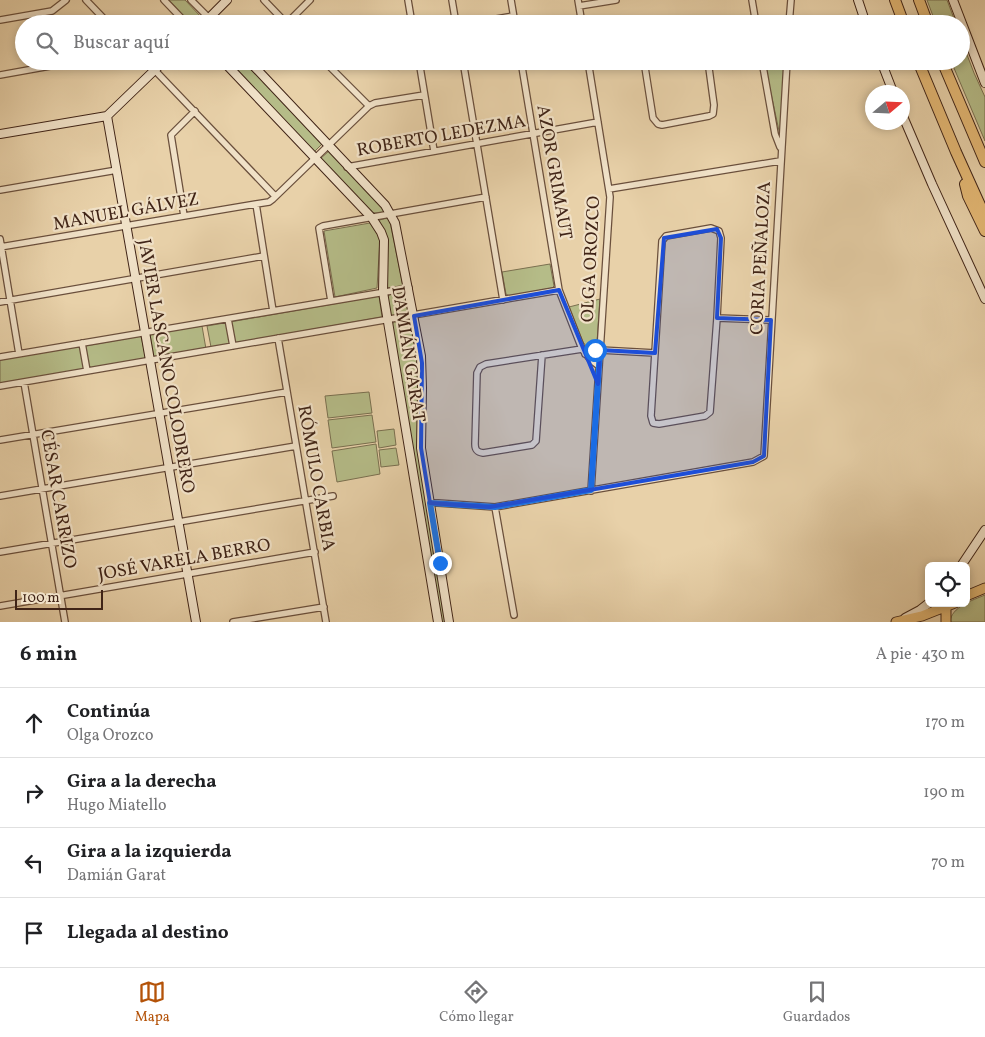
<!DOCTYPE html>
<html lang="es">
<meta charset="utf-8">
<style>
:root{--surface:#fff;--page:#f6f6f6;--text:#202124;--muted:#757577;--line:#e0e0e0;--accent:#b45309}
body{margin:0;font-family:Vollkorn,serif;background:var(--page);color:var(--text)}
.controls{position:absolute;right:15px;bottom:15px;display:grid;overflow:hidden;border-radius:8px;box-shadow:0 2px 8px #0003}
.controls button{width:45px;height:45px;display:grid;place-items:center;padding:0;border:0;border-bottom:1px solid var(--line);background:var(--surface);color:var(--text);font:25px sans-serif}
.compass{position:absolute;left:865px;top:85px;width:45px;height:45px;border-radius:50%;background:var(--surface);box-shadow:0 2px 8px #0003;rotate:71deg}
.scale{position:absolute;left:15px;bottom:12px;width:88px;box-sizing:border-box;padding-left:5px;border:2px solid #402417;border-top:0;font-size:14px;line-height:18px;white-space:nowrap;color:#402417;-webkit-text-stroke:4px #f0e1c7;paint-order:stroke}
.stop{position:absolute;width:15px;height:15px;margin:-11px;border:4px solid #1a73e8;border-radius:50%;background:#fff}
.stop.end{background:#1a73e8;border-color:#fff;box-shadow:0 1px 5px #0008}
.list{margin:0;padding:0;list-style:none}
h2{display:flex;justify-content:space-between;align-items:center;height:65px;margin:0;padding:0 20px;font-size:21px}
h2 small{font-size:16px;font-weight:400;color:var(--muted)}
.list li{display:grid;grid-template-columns:32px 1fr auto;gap:15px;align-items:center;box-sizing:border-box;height:70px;padding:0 20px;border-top:1px solid var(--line)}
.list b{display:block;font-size:19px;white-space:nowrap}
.list p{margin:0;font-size:16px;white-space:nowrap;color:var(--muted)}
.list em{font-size:16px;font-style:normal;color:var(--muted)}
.icon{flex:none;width:28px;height:28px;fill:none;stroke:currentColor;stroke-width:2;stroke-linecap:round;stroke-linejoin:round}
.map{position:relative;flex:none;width:985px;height:622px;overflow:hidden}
.search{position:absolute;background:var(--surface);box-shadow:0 2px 8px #0003;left:15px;right:15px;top:15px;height:55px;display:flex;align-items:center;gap:12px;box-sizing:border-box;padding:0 18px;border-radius:28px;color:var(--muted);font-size:19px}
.sheet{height:345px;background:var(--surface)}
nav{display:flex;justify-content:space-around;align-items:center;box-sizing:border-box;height:70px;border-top:1px solid var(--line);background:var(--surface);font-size:14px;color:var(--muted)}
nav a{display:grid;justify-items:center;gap:2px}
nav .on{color:var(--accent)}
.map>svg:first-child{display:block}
</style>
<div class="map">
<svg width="985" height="622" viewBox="0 0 985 622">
<rect width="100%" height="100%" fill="#e8d1a9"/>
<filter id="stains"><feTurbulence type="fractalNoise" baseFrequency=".004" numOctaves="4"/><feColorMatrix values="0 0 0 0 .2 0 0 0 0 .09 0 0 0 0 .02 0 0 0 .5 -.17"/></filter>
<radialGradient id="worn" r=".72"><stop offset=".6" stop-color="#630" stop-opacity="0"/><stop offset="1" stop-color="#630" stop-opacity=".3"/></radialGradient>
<path fill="#b5bc88" stroke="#7a7050" d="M169,0H185L202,18L196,24H191Z
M927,0H947L956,24H936Z
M961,39L974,73L985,97V141L951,61H961Z
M227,61H244L322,144L314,152Z
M764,61H785L781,140Z
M329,151L385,210L383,213H375L370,212L320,159Z
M389,217L403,286L386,288L385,262L377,221Z
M370,223L380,238L377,288L335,297L324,231Z
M550,264L554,286L552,288L509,296L506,294L502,272Z
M400,292L404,293C407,298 410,309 408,314L394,317L389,315L386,299L389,295Z
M379,296L382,317L211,347L207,326Z
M600,299L597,342L594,347H587L583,342L569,307Z
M407,320L412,321L418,354L420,392L418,424L446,622H440L391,326L394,322Z
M202,326L206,349L154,358L150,334Z
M141,336L146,359L89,368L85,346Z
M81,346L85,369L0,383V360Z
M369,392L372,413L328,418L325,396Z
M372,415L376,442L332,448L328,420Z
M394,429L396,445L379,448L377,431Z
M376,444L380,474L337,482L332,451Z
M396,448L399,465L381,467L379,450Z
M985,595V622H950C951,607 973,600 985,595Z"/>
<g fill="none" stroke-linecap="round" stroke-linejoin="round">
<g stroke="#6a4f3c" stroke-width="8">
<path id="street" d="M86,0L109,24
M164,0L187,24
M191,0L209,18
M264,0L287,24
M408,0L412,24
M452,0L456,24
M511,0L515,24
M578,0L582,24
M752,0L756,24
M579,6L616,0
M0,20L52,11L66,0
M287,23L310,0
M468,24L513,16
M789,24L791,0
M146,61L275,196
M324,61L369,106
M419,61L434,151
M463,61L503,300
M521,61L559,290L582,349L590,359L599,366
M588,61L610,197L591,491
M644,61L653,118L658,124L662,125L709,116L713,114L714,105L708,61
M762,61L775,134L780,147
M0,75L78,61
M347,167L598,122
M609,189L780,161
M0,190L117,170
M184,216L171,135L195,111
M0,239L19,354
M0,247L256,204
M331,301L319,228L323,226L486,197
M0,302L264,256
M273,311L256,204L269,202L273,199L369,106L375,103L424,95
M717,318L721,238L719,231L711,228L666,236L662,241L651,416L653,423L659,424L705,416L710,412L717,318L771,320
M228,319L233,346
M278,338L326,622
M82,343L87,371
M585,354L600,350L655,353
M542,355L536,441L532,445L483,453C477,452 475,450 475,444L477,373L480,367L486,364L582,349
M0,357L409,288
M24,382L65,622
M0,386L559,290
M0,440L287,392
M0,496L296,446
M430,503H438L495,507L753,462L764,456L787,61
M495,507L514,615
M0,552L333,496
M0,606L315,552
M233,622L324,607"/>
</g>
<g stroke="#402417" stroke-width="10">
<path id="secondary" d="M858,0L866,24
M953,0L985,83
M203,24L227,0
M223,61L372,218L381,232L384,240L383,292L438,622
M249,61L385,205L395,223L421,356L422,388L421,448L449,622
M881,61L893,92
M902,114L932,184L985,299
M107,116L196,622
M0,134L107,116L164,61
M961,566L985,530
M905,618L920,610L929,603"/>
</g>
<g stroke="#402417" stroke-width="11">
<path id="primary" d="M966,596L985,588
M946,603V622
M896,622L922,616L955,603"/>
</g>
<g stroke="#402417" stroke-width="12">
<path id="highway" d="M895,0L904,24
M919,0L928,24
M918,61L956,152L985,216
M942,61L985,162
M965,184L968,196L985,231"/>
</g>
<use href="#street" stroke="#f0e1c7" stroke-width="5.5"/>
<use href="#secondary" stroke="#f0e1c7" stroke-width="8"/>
<use href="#primary" stroke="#e4b874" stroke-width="9"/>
<use href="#highway" stroke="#e4b874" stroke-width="10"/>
</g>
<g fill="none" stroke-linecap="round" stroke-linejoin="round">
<path stroke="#1a73e8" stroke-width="6" d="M440,563L430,503L495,507L591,490L600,350H595"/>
</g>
<path fill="#1d4ed8" fill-opacity="0.2" stroke="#1d4ed8" stroke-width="4" stroke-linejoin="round" d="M717,229L721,238L717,318L771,320L764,456L753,462L490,507L430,503L421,448L422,363L414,316L559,290L598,384L600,350L655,353L664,238Z"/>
<g text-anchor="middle" stroke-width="4.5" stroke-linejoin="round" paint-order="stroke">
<g font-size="18" fill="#402417" stroke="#f0e1c7">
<text transform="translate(441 135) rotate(-10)" y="6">ROBERTO LEDEZMA</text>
<text transform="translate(555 172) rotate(80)" y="6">AZOR GRIMAUT</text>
<text transform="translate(126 211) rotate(-10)" y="6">MANUEL GÁLVEZ</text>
<text transform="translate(760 258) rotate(-87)" y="6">CORIA PEÑALOZA</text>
<text transform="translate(590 259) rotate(-87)" y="6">OLGA OROZCO</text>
<text transform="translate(409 354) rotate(81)" y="6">DAMIÁN GARAT</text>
<text transform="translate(167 366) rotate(80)" y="6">JAVIER LASCANO COLODRERO</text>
<text transform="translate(317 478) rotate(80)" y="6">RÓMULO CARBIA</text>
<text transform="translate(59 499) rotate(80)" y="6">CÉSAR CARRIZO</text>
<text transform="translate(184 559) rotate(-10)" y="6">JOSÉ VARELA BERRO</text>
</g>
</g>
<rect width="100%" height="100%" filter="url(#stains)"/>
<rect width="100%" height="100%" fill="url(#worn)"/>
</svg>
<div class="controls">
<button><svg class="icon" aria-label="locate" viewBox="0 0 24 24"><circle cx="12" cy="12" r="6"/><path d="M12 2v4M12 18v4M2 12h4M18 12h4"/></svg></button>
</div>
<svg class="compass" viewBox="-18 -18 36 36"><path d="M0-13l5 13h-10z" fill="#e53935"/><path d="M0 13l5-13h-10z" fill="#757577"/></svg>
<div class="scale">100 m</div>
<div class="stop" style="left:595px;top:350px"></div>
<div class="stop end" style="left:440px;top:563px"></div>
<div class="search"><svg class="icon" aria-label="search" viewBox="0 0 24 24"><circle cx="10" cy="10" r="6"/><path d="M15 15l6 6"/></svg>Buscar aquí</div>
</div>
<section class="sheet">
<h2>6 min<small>A pie · 430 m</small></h2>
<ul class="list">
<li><svg class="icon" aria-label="ahead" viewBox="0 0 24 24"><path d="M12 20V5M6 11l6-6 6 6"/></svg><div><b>Continúa</b><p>Olga Orozco</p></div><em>170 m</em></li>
<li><svg class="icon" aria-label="right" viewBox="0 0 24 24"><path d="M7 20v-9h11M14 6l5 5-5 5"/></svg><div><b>Gira a la derecha</b><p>Hugo Miatello</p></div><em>190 m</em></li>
<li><svg class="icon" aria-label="left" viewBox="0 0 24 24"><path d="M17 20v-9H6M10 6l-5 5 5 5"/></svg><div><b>Gira a la izquierda</b><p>Damián Garat</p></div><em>70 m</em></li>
<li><svg class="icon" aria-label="arrive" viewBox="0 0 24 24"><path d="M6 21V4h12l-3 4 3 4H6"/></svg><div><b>Llegada al destino</b></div></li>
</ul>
</section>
<nav>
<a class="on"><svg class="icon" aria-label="map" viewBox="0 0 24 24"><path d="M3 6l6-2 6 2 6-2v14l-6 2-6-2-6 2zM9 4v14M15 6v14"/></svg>Mapa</a>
<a><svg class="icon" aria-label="directions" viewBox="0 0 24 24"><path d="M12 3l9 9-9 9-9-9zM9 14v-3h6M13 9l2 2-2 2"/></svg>Cómo llegar</a>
<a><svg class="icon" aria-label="saved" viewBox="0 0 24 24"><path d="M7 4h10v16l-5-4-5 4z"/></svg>Guardados</a>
</nav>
